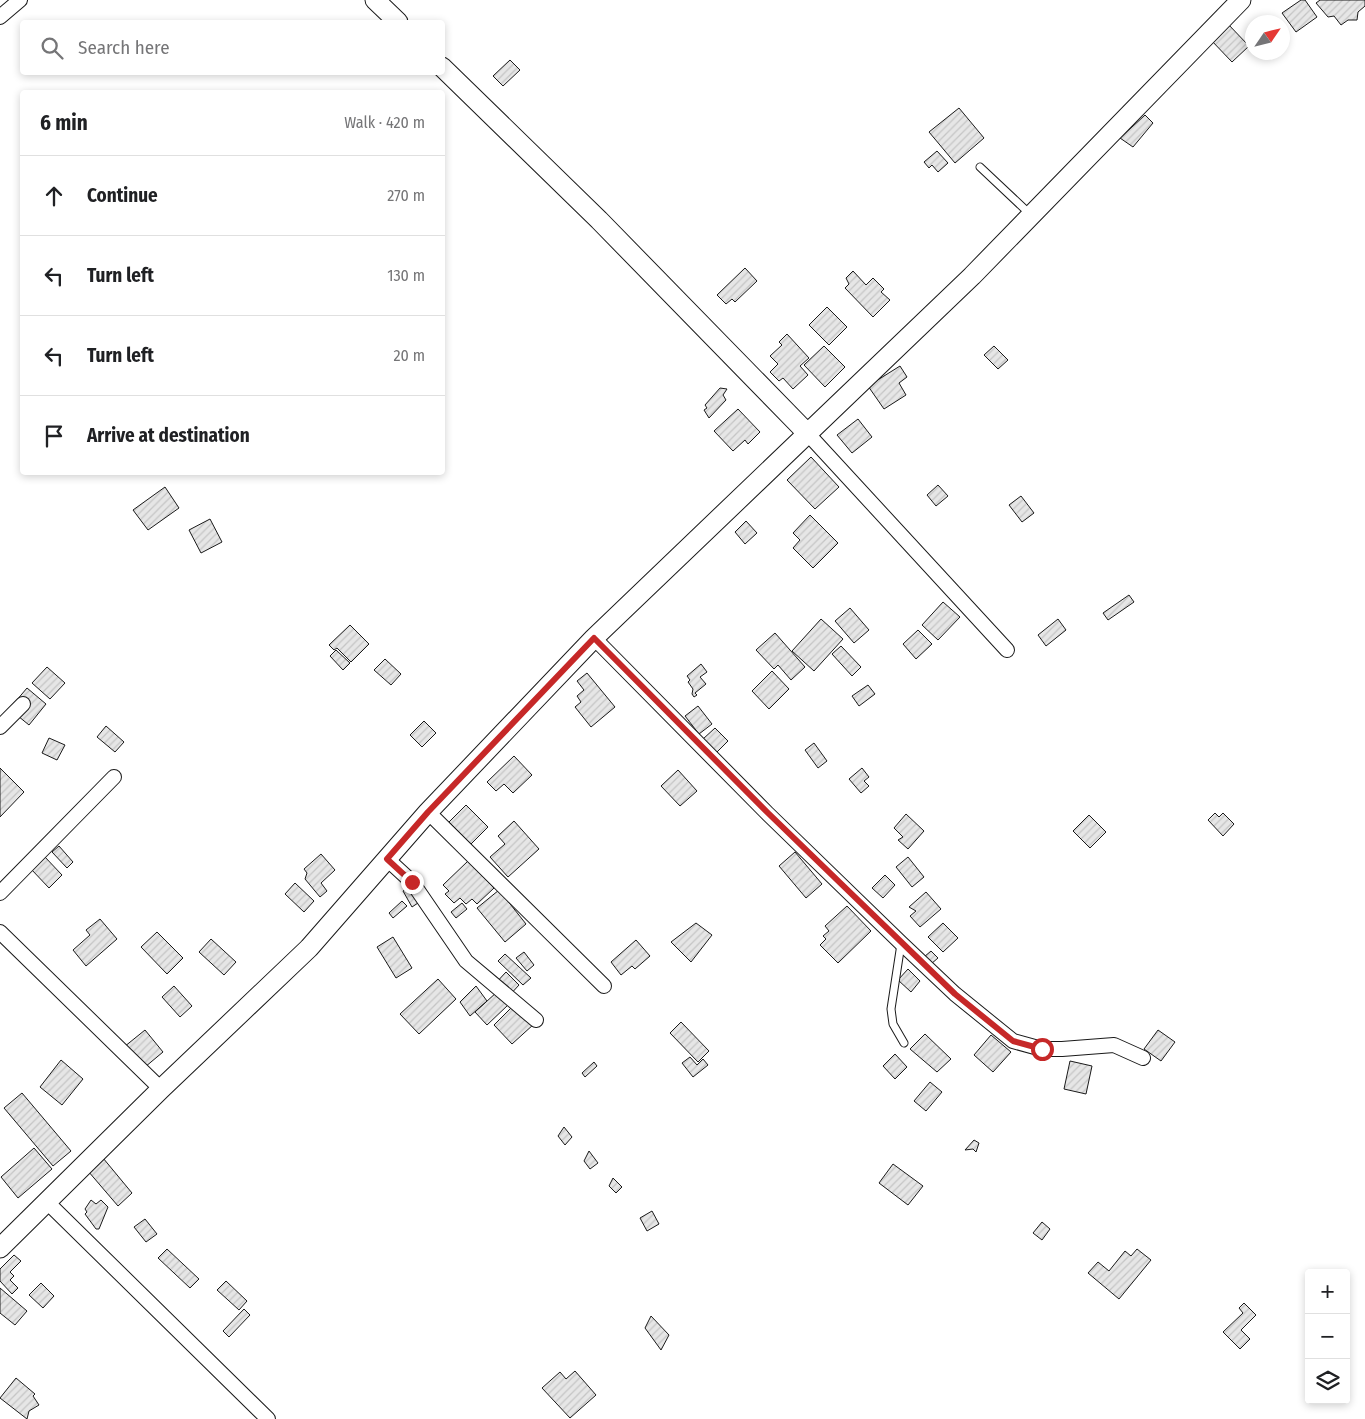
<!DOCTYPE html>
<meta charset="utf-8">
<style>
:root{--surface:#fff;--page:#f6f6f6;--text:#202124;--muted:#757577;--line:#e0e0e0}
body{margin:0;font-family:"Fira Sans Condensed",sans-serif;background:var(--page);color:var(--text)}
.controls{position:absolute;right:15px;bottom:15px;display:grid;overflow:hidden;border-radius:5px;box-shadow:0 2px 8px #0003}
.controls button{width:45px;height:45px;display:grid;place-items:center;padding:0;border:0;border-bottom:1px solid var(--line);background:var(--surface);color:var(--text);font:25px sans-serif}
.compass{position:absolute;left:1245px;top:15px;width:45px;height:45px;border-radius:50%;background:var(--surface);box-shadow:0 2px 8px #0003;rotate:55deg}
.stop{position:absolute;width:15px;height:15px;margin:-11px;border:4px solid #c62828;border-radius:50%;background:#fff}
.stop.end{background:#c62828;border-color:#fff;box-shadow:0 1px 5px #0008}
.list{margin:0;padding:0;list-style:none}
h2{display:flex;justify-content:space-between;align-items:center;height:65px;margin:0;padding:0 20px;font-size:21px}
h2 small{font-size:16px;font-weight:400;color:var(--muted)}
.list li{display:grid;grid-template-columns:32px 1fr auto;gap:15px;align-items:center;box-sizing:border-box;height:80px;padding:0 20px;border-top:1px solid var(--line)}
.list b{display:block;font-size:19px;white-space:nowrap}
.list em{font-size:16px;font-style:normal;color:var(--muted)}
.icon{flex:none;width:28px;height:28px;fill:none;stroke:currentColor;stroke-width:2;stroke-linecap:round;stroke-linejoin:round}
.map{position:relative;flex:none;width:1365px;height:1419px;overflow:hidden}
.search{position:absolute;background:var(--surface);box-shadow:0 2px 8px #0003;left:20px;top:20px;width:425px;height:55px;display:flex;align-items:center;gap:12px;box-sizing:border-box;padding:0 18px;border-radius:5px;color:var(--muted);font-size:19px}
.panel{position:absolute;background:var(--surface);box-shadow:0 2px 8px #0003;left:20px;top:90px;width:425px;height:385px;border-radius:5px}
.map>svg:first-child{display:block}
</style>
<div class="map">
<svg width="1365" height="1419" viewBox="0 0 1365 1419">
<defs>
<pattern id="building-hatch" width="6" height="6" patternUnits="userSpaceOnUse" patternTransform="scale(1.25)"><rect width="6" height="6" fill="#e6e6e6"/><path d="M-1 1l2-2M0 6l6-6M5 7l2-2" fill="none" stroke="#c5c5c5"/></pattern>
</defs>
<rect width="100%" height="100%" fill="#fff"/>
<path fill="url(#building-hatch)" stroke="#1a1a1a" d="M1301,0H1305L1317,17L1296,32L1282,13Z
M1320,0H1365V6L1358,12L1357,20H1348L1341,25L1334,16L1328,17L1316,3Z
M1227,23L1249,46L1232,62L1210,39Z
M510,60L520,70L503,86L493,76Z
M959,108L984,138L955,163L929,132Z
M1145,115L1153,123L1133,147L1120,138Z
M937,151L948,163L938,172L932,165L929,168L924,162Z
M745,268L757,281L735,302L732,299L726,304L717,295Z
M853,271L866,285L873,278L884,289L881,292L890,300L873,317L845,288L849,284L846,278Z
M827,307L847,327L829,345L809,325Z
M787,334L809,358L800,366L808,375L793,389L783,378L779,381L770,372L778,364L770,356L782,345L779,342Z
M824,346L845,367L825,387L804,365Z
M994,346L1008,360L998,369L984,355Z
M900,366L907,377L899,383L906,395L884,409L868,386Z
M720,388L727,389L723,395L726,400L709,418L704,410L707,408L705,405Z
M738,409L760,432L748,444L745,440L733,451L714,431Z
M858,419L872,437L852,453L837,435Z
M811,457L839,487L815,509L787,480Z
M938,485L948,496L936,506L927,495Z
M165,487L179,508L148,530L133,510Z
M1021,496L1034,513L1022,522L1009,505Z
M810,515L838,543L813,568L793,548L800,540L793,533Z
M210,519L222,542L201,553L189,530Z
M746,521L757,533L745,544L735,532Z
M1129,595L1134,602L1108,620L1103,613Z
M943,602L960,617L938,640L922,625Z
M850,608L869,630L854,643L835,621Z
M821,619L843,639L814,671L792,651Z
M1058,619L1066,630L1046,646L1038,635Z
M350,625L369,644L351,662L337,648L334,650L329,645Z
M918,630L932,644L916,659L903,644Z
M775,633L805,667L791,680L778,665L774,669L756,650Z
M841,646L861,667L852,676L832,654Z
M336,650L350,663L343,670L330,656Z
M385,659L401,674L391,685L374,670Z
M701,664L707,672L700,677L706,684L695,693L697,695L694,697L692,694L693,689L688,682L690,680L687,676Z
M47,667L65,683L50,699L32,683Z
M772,671L789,689L769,709L752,691Z
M587,673L615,707L591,727L575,707L581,702L577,696L584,690L577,681Z
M868,685L875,694L859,706L852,696Z
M27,688L46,704L29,725L18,716L16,701Z
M698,706L712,724L699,734L685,716Z
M424,721L436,733L422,747L410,735Z
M106,726L124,742L115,752L97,737Z
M715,728L728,741L716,753L703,739Z
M49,738L65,745L57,760L42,753Z
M814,743L827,761L818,768L805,750Z
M514,756L532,775L513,793L504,784L496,791L487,782Z
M0,768L24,792L0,817Z
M862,768L869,777L864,781L869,786L861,793L849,779Z
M678,770L697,791L680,806L661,786Z
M466,805L488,827L471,844L449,822Z
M1215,813L1219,817L1223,813L1234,824L1223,836L1208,820Z
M906,814L924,831L908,849L898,840L903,837L894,828Z
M1089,815L1106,832L1090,848L1073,831Z
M514,821L539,849L508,877L490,857L505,844L498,836Z
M59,846L73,862L67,868L52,852Z
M795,852L822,884L806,898L779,866Z
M321,854L335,870L321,883L327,891L320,897L305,879L307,873L304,869Z
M44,856L62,875L49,888L31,869Z
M908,857L924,877L912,887L896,867Z
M468,861L494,888L477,904L472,899L466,904L460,898L454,903L445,894L449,891L443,885Z
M885,875L895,885L883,898L872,888Z
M295,883L314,901L304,912L285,894Z
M413,885L421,901L412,907L403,891Z
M499,890L526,924L505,942L477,908Z
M926,892L941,909L920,927L910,916L916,911L909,907Z
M402,901L407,906L393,918L389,913Z
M462,903L467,909L456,918L451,912Z
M847,906L871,931L838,963L820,945L826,939L823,936L829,931L825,926Z
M100,919L117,939L86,966L73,950L90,935L86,930Z
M696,923L712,935L691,962L671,942Z
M943,923L958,938L943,952L928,937Z
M157,932L183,958L167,974L141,947Z
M393,937L412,968L396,978L377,947Z
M211,939L236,962L224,975L199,952Z
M636,940L650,956L635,969L632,966L621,975L611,962Z
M931,951L938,958L931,964L924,957Z
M524,952L534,965L527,971L516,958Z
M505,954L531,978L523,985L498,961Z
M908,969L920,981L911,992L898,980Z
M506,972L519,985L508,997L494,985Z
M438,979L456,999L419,1034L400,1014Z
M174,986L192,1006L180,1017L162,997Z
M476,986L487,1001L470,1016L460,1002Z
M497,992L508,1005L487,1025L475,1012Z
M515,1004L534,1024L512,1044L494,1025Z
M681,1022L709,1051L698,1062L670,1033Z
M145,1030L163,1052L139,1072L124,1047Z
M1158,1030L1175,1042L1161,1061L1144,1049Z
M925,1034L951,1059L937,1072L910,1049Z
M991,1035L1011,1052L993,1072L974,1055Z
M895,1054L907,1067L895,1079L883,1066Z
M690,1057L697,1065L703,1059L708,1065L693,1077L682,1063Z
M61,1060L83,1079L62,1105L40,1087Z
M1070,1061L1092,1066L1086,1094L1064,1089Z
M594,1062L597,1066L585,1077L582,1073Z
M930,1082L942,1092L926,1111L914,1101Z
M22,1093L71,1151L53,1166L4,1108Z
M564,1127L572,1137L565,1145L558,1136Z
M974,1140L979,1143L976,1152L973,1149L965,1150Z
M34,1148L52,1169L18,1198L1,1177Z
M589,1151L598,1163L590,1169L584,1161Z
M103,1158L132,1193L118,1206L88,1171Z
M893,1164L923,1186L908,1205L879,1183Z
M613,1178L622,1187L616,1193L609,1186Z
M91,1200L96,1204L101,1200L108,1207L99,1229H96L85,1214L87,1212L85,1209Z
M652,1211L659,1224L647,1231L640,1218Z
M145,1219L157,1234L146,1242L134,1227Z
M1042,1222L1050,1229L1042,1240L1033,1233Z
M167,1249L199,1279L190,1288L158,1258Z
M1137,1249L1151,1260L1119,1299L1088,1273L1098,1262L1109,1271L1125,1251L1131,1256Z
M14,1255L21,1261L10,1272L14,1276L10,1280L18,1288L12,1294L0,1281V1269Z
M226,1281L247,1301L239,1310L217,1290Z
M41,1283L54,1296L43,1308L29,1295Z
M0,1288L27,1311L15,1325L0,1313Z
M1244,1303L1256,1315L1241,1330L1250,1339L1240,1349L1223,1332L1243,1313L1239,1308Z
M244,1309L250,1315L229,1337L223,1331Z
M651,1316L669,1335L661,1350L645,1328Z
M575,1371L596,1395L570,1418L542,1388L560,1372L566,1379Z
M16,1378L35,1394L33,1396L39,1405L29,1411L27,1419L0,1398Z"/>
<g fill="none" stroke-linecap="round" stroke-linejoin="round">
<g stroke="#1a1a1a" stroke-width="9">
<path id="lane" d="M980,167L1031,215
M901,944L891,1009L893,1024L904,1043"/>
</g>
<g stroke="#1a1a1a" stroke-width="16">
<path id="street" d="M0,17L20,0
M808,434L1007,650
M594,638L767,813L901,943L955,994L1013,1041L1042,1049H1062L1114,1045L1143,1058
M0,727L23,704
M428,812L604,986
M387,859L412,882L466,961L536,1020
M0,893L114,777
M0,932L161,1089
M46,1201L268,1419"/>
</g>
<g stroke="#1a1a1a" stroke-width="21">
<path id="secondary" d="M375,0L398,22
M442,67L599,220L808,434
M0,1248L161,1089L309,948L428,812L594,638L972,276L1241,0"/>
</g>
<use href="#lane" stroke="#fff" stroke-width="7"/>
<use href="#street" stroke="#fff" stroke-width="14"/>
<use href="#secondary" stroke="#fff" stroke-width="19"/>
</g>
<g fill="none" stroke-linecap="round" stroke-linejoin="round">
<path stroke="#c62828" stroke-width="6" d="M412,882L387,859L428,812L594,638L768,813L955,994L1013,1041L1042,1049"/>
</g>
</svg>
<div class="controls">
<button>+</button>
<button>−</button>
<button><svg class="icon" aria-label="layers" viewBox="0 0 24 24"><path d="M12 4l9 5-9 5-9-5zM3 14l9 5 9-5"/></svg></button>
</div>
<svg class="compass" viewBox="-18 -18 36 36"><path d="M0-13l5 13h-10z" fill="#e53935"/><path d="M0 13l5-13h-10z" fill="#757577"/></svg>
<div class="stop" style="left:1042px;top:1049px"></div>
<div class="stop end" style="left:412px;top:882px"></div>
<div class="search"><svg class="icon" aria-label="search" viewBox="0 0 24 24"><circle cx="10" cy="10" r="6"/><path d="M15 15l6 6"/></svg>Search here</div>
<section class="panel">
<h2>6 min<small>Walk · 420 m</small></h2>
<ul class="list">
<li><svg class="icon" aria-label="ahead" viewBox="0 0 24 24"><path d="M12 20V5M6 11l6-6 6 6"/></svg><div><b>Continue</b></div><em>270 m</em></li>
<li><svg class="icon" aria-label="left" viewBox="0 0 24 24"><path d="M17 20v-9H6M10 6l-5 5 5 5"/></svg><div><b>Turn left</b></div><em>130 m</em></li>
<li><svg class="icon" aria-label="left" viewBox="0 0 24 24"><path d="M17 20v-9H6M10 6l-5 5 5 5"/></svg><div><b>Turn left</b></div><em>20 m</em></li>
<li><svg class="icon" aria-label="arrive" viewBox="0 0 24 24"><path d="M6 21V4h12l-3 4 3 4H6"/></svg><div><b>Arrive at destination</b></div></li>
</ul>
</section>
</div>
